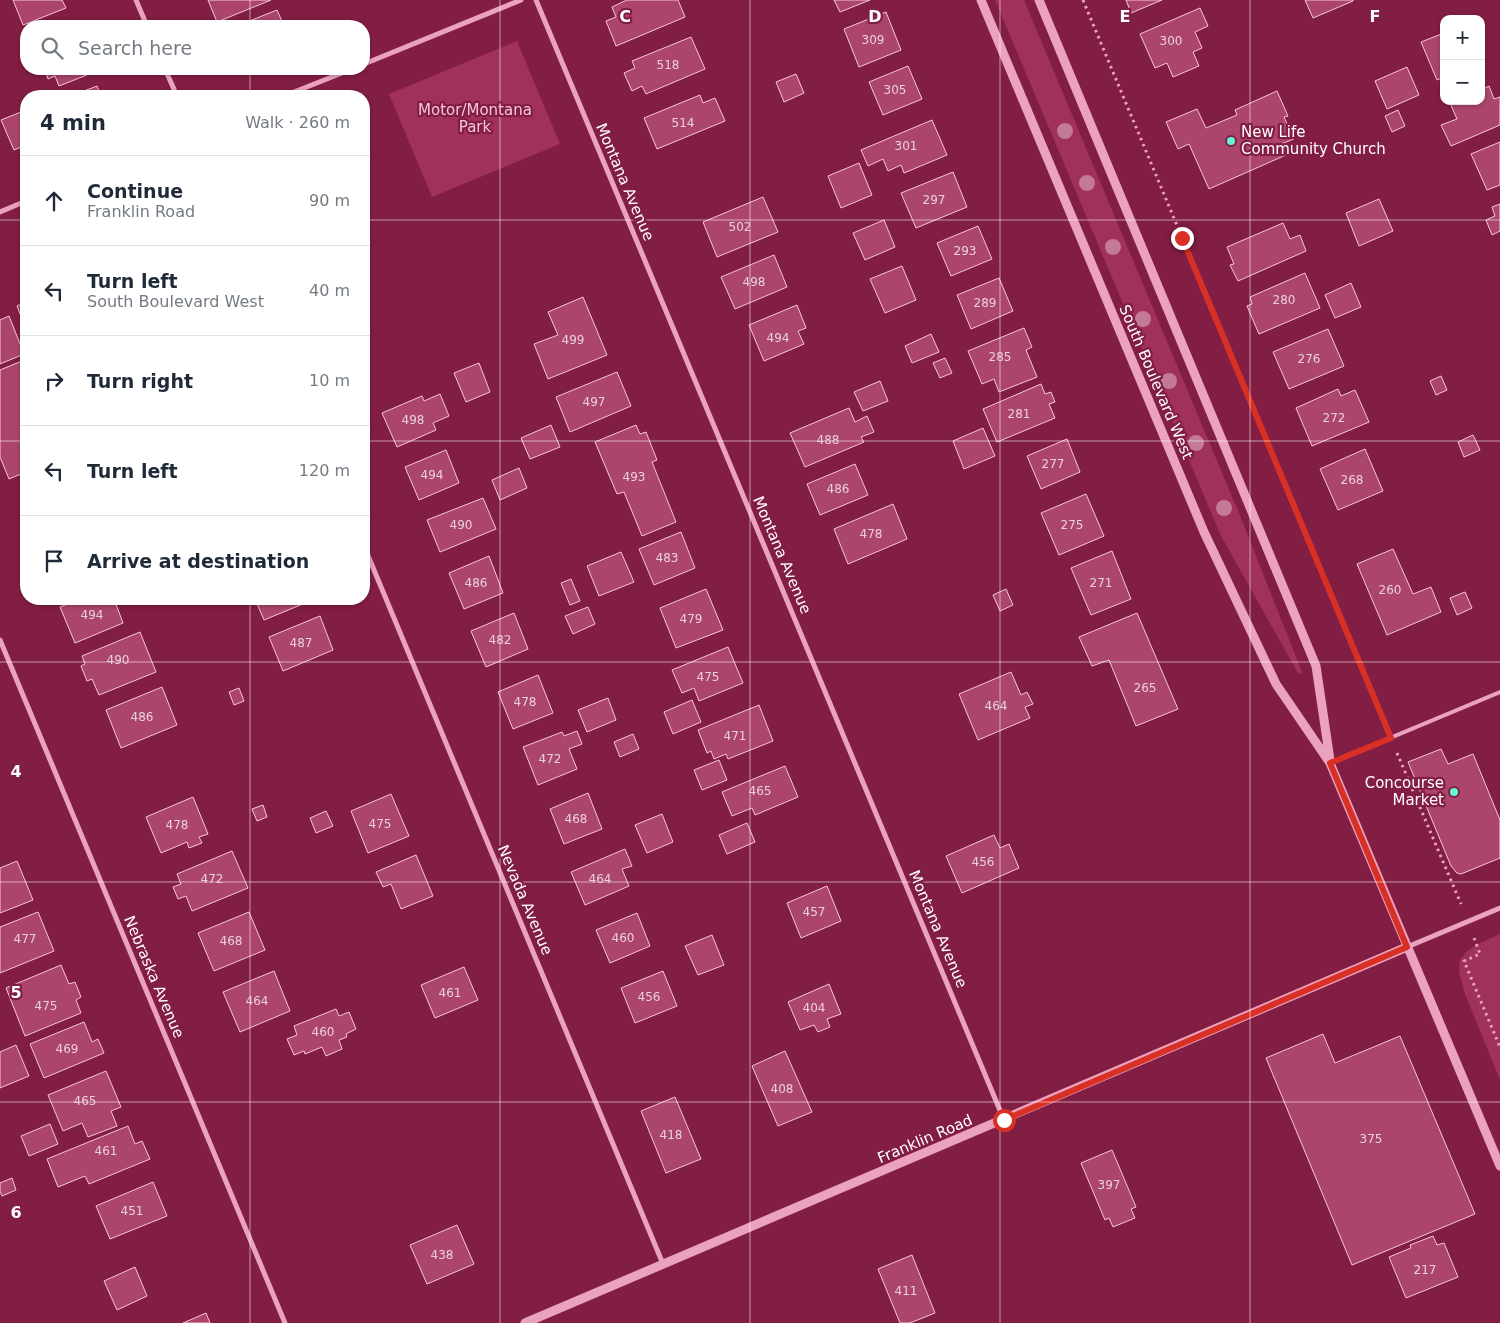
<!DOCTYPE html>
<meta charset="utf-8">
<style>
:root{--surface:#fff;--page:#f6f6f7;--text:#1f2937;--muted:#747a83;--line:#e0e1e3}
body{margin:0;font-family:"DejaVu Sans",sans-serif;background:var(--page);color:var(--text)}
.controls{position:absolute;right:15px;top:15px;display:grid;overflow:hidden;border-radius:10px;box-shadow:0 1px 4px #0004}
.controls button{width:45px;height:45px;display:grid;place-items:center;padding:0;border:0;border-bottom:1px solid var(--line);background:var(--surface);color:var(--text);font:25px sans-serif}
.stop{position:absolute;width:15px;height:15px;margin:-11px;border:4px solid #d93025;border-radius:50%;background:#fff}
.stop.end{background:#d93025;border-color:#fff;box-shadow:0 1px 5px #0008}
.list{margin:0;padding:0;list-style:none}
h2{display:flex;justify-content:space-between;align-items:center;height:65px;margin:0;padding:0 20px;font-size:21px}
h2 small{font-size:16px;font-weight:400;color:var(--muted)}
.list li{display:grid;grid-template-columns:32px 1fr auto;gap:15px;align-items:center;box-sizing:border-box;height:90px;padding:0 20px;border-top:1px solid var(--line)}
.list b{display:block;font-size:19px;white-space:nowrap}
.list p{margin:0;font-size:16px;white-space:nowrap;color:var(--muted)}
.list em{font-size:16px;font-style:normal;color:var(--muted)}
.icon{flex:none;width:28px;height:28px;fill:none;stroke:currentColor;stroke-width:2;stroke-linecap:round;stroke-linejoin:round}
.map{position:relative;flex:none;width:1500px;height:1323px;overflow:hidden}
.search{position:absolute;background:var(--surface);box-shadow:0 1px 4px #0004;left:20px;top:20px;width:350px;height:55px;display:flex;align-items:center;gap:12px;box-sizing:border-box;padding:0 18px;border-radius:20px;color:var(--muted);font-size:19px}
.panel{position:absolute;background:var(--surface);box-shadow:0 1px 4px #0004;left:20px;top:90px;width:350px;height:515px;border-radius:20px}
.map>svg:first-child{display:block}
</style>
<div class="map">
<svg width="1500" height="1323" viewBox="0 0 1500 1323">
<rect width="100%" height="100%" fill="#821d43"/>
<path fill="#a0305c" d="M995,0H1024L1241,518L1302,672L1300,674L1298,673L1221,536Z
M517,41L560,144L432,197L389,94Z
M1500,934V1080L1465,994L1459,972L1460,960L1466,952L1476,945Z"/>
<path fill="#ab456d" stroke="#f7c6da" d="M13,0H62L66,8L23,25Z
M208,0H271L217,22Z
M627,0H678L685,17L616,46L606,21L616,17L612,7Z
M834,0H870L840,12Z
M1126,0H1162L1131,13Z
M1305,0H1353V1L1313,18Z
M1200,8L1208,26L1195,32L1202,48L1193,52L1199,66L1173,77L1167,63L1155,68L1140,34Z
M277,10L284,26H237Z
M886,12L901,50L859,67L844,29Z
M1444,33V77L1437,80L1421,42Z
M691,37L705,69L646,94L642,86L632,91L624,73L635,68L632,61Z
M908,66L922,99L883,115L869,82Z
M1407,67L1419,95L1387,109L1375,81Z
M44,69H84L87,75L59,86L55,76L48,79Z
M796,74L804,93L784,102L776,82Z
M97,86L101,96H71Z
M1489,86L1494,99L1500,97V125L1451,146L1441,125L1457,119L1450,103L1455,101H1481V90Z
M1277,91L1288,116L1284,117L1294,139L1281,144L1286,155L1209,189L1189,144L1178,149L1166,122L1197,109L1206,128L1237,115L1235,110Z
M700,95L703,103L715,98L725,121L657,149L644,118Z
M26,110V145L14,150L1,120Z
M1398,110L1405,126L1392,132L1385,116Z
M932,120L947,155L904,173L901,165L888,171L883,159L868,166L861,150Z
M1500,142V185L1487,190L1471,154Z
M859,163L872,195L841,208L828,176Z
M953,172L967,207L916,228L901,193Z
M763,197L778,232L717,257L703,222Z
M1379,199L1393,231L1359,246L1346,213Z
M1500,204V231L1492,235L1486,220L1495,216L1492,207Z
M884,220L895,247L865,260L853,233Z
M1283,223L1290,239L1300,235L1306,251L1238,281L1230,265L1234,264L1227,247Z
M978,226L992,259L951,276L937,243Z
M774,255L787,287L735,309L721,277Z
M902,266L916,300L885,313L870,279Z
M1305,273L1320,308L1259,334L1247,306L1252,304L1250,297Z
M999,278L1013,311L971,329L957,295Z
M1351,283L1361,307L1335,318L1325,295Z
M583,297L607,355L548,379L534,344L558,335L548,312Z
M26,302V329L17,306Z
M797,305L806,328L798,331L804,344L764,361L749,325Z
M9,316L24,354L0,364V320Z
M1024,328L1032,347L1026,350L1037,377L999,392L994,379L982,384L968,351Z
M1328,329L1344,366L1289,389L1273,352Z
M931,334L939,352L912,363L905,346Z
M945,358L952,373L940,378L933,363Z
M22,361L26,371V472L9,479L0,457V370Z
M479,363L490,392L466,402L454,373Z
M617,372L631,406L570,432L556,397Z
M1441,376L1447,390L1436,395L1430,381Z
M880,381L888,401L863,411L854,392Z
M1041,384L1045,394L1051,392L1055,402L1049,404L1055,418L997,442L983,409Z
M1338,389L1341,396L1355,390L1369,422L1312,446L1296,408Z
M440,394L449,416L433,423L436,430L397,447L382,413L422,396L424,401Z
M849,408L855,422L867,416L874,432L861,437L864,442L805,467L790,433Z
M551,425L560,447L530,459L521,438Z
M636,425L640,434L646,432L657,460L652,462L676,522L642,536L624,492L617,494L595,442Z
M983,428L995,456L964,469L953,441Z
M1473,435L1480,450L1464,457L1458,442Z
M1067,439L1080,472L1041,489L1027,456Z
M1365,449L1383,491L1338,510L1320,469Z
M446,450L459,483L419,500L405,467Z
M855,464L868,495L820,515L807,484Z
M519,468L527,488L500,500L492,480Z
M1086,494L1104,536L1059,555L1041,513Z
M483,498L496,529L440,552L427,520Z
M893,504L907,539L848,564L834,529Z
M681,532L695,568L654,585L639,549Z
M1393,549L1413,594L1431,587L1441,612L1387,635L1357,564Z
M1112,551L1131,599L1091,615L1071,568Z
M621,552L634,582L599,596L587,566Z
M489,556L503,593L464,609L449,573Z
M571,579L580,601L570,605L561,583Z
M706,589L723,630L676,648L660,608Z
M1006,589L1013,605L1000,611L993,595Z
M1465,592L1472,608L1457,615L1450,598Z
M80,599H114L123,623L75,643L60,607Z
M255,599H310V601L264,620Z
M588,607L595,624L573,634L565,616Z
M514,613L528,649L486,667L471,631Z
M1137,613L1178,709L1136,726L1109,660L1092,666L1079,637Z
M320,616L333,650L283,671L269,637Z
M140,632L156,672L99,695L92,679L87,681L81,666L85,664L82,656Z
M728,647L743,683L699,701L694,688L682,693L672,670Z
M1011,672L1021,695L1027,692L1033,704L1025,707L1030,718L978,740L959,694Z
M538,675L553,713L513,729L498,692Z
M162,687L177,725L121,748L106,710Z
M239,688L244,701L234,705L229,692Z
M608,698L616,720L587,732L578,710Z
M692,700L701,722L673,734L664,712Z
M759,705L773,741L728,759L726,754L714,759L711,751L707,753L698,730Z
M577,731L582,744L569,749L577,769L538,785L523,747L562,732L564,736Z
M633,734L639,749L620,757L614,742Z
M1441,749L1448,764L1473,754L1500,820V858L1461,874L1457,873L1451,866L1408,762Z
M719,760L727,780L702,790L694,770Z
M785,766L798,797L755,815L752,808L732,816L722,792Z
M588,793L602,829L564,844L550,809Z
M391,794L409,836L368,853L351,811Z
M193,797L208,834L199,837L202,843L189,848L187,842L161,853L146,817Z
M263,805L267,817L257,821L252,809Z
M326,811L333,826L316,833L310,818Z
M662,814L673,842L647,853L635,825Z
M747,823L755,842L727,854L719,835Z
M994,835L1000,848L1009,844L1019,868L962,893L946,856Z
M625,849L632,866L622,869L629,886L585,905L571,872Z
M232,851L248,888L192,911L186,896L178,899L173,887L181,884L177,874Z
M416,855L433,896L401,909L391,884L383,887L376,872Z
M17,861L33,900L0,913V868Z
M827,886L841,921L801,938L787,903Z
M38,912L54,951L0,973V927Z
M249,912L265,950L214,971L198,933Z
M637,913L650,946L610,963L596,930Z
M712,935L724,965L698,975L685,946Z
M61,965L69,984L75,982L81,997L76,1000L81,1013L25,1036L6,988Z
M464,967L478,1000L435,1018L421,985Z
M274,971L290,1011L240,1032L223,992Z
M663,971L677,1006L635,1023L621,988Z
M829,984L841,1014L827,1019L830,1027L818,1032L814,1025L800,1030L788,1002Z
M336,1009L339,1016L349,1012L356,1029L346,1034L347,1037L339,1040L342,1049L326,1056L322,1047L305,1054L304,1051L294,1055L287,1039L297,1035L294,1026Z
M84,1022L92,1042L98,1039L104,1053L44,1078L30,1044Z
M1323,1034L1335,1063L1400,1036L1475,1214L1352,1265L1266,1058Z
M16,1045L29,1076L0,1088V1052Z
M785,1051L812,1112L778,1126L752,1066Z
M106,1071L121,1107L111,1111L117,1126L88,1137L82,1123L63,1131L48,1095Z
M675,1097L701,1159L666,1173L641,1111Z
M50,1124L58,1144L29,1156L21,1136Z
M128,1126L135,1144L142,1141L150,1159L89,1184L85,1176L58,1187L47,1159Z
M1112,1150L1136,1207L1131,1209L1135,1218L1113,1227L1109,1218L1105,1220L1081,1163Z
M12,1178L16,1190L2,1196L0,1191V1183Z
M153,1182L167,1216L110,1239L96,1206Z
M457,1225L474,1264L427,1284L410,1245Z
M1433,1236L1437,1245L1444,1243L1458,1277L1406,1298L1389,1257L1411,1248L1410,1245Z
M912,1255L935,1313L910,1323H900L878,1269Z
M135,1267L147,1296L117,1310L104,1281Z
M206,1313L210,1323H183Z"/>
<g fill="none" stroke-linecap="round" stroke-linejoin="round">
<path stroke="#eaa2be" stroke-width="3" stroke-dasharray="2.5 4" stroke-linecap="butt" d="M1083,0L1384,722
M1397,753L1461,904
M1474,938L1480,954L1464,961L1500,1047"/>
<path stroke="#eaa2be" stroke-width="4" d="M1330,763L1500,692"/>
<path stroke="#eaa2be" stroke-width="5" d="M136,0L147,26
M536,0L1004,1120
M364,64L521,0
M165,69L177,96
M284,96L352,69
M0,212L26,201
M364,546L663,1264
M0,640L285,1323
M1407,947L1500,908"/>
<path stroke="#eaa2be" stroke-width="9" d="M981,0L1204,532L1276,684L1330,763L1500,1166
M1039,0L1316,666L1330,760
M525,1323L1407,947"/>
</g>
<g fill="#c27a96">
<circle cx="1065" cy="131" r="8"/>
<circle cx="1087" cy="183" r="8"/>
<circle cx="1113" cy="247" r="8"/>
<circle cx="1143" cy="319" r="8"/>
<circle cx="1169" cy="381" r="8"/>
<circle cx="1196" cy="443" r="8"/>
<circle cx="1224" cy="508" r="8"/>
</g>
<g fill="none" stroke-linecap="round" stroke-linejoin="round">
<path stroke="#d93025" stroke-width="6" d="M1004,1120L1407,947L1330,763L1391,738L1182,238"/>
</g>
<path fill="none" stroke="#fff" stroke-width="1" stroke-opacity="0.55" d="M250,0V26M500,0V1323M750,0V1323M1000,0V1323M1250,0V1323M250,69V96M0,220H26M364,220H1500M0,441H26M364,441H1500M250,599V1323M0,662H1500M0,882H1500M0,1102H1500"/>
<g fill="#5ffad5" stroke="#821d43" stroke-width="2">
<circle cx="1231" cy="141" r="5"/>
<circle cx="1454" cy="792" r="5"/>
</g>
<g text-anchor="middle" stroke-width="4.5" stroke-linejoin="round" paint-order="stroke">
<g font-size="12" fill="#ead0da">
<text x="873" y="44">309</text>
<text x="1171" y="45">300</text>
<text x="668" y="69">518</text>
<text x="895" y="94">305</text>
<text x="683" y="127">514</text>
<text x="906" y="150">301</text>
<text x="934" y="204">297</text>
<text x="740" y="231">502</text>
<text x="965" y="255">293</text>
<text x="754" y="286">498</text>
<text x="1284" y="304">280</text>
<text x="985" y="307">289</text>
<text x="778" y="342">494</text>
<text x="573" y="344">499</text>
<text x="1000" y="361">285</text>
<text x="1309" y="363">276</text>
<text x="594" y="406">497</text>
<text x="1019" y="418">281</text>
<text x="1334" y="422">272</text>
<text x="413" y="424">498</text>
<text x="828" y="444">488</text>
<text x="1053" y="468">277</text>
<text x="432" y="479">494</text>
<text x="634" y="481">493</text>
<text x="1352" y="484">268</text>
<text x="838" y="493">486</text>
<text x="461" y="529">490</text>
<text x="1072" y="529">275</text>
<text x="871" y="538">478</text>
<text x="667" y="562">483</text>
<text x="476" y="587">486</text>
<text x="1101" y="587">271</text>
<text x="1390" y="594">260</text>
<text x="92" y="619">494</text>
<text x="691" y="623">479</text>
<text x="500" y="644">482</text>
<text x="301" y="647">487</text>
<text x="118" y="664">490</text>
<text x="708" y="681">475</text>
<text x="1145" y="692">265</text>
<text x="525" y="706">478</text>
<text x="996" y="710">464</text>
<text x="142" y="721">486</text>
<text x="735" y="740">471</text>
<text x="550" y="763">472</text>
<text x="760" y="795">465</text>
<text x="576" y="823">468</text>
<text x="380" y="828">475</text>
<text x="177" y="829">478</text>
<text x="983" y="866">456</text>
<text x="212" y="883">472</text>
<text x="600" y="883">464</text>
<text x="814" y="916">457</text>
<text x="623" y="942">460</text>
<text x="25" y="943">477</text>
<text x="231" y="945">468</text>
<text x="450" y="997">461</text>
<text x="649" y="1001">456</text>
<text x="257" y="1005">464</text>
<text x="46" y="1010">475</text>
<text x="814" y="1012">404</text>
<text x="323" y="1036">460</text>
<text x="67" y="1053">469</text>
<text x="782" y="1093">408</text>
<text x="85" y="1105">465</text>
<text x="671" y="1139">418</text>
<text x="1371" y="1143">375</text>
<text x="106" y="1155">461</text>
<text x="1109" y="1189">397</text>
<text x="132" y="1215">451</text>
<text x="442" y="1259">438</text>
<text x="1425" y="1274">217</text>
<text x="906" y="1295">411</text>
</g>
<g font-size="15" fill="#f7c6da" stroke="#821d43">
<text x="475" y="115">Motor/Montana<tspan x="475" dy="17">Park</tspan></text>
</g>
<g font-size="15" fill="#fff" stroke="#821d43" text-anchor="start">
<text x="1241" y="137">New Life<tspan x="1241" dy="17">Community Church</tspan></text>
<text x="1444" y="788" text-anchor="end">Concourse<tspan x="1444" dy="17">Market</tspan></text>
</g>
<g font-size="15" fill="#fff" stroke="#821d43">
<text transform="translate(625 182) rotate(67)" y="5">Montana Avenue</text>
<text transform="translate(1156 382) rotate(67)" y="5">South Boulevard West</text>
<text transform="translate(782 555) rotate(67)" y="5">Montana Avenue</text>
<text transform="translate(525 900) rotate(67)" y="5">Nevada Avenue</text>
<text transform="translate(938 929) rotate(67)" y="5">Montana Avenue</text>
<text transform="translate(154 977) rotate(67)" y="5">Nebraska Avenue</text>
<text transform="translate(925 1139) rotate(-23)" y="5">Franklin Road</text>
</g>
</g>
<g font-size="16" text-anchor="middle" font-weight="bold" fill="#fff" stroke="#821d43" stroke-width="4.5" stroke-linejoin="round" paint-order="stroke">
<text x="625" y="22">C</text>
<text x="875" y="22">D</text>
<text x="1125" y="22">E</text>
<text x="1375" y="22">F</text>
<text x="16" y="777">4</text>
<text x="16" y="998">5</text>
<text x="16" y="1218">6</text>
</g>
</svg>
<div class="controls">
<button>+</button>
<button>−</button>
</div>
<div class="stop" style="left:1004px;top:1120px"></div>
<div class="stop end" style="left:1182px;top:238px"></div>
<div class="search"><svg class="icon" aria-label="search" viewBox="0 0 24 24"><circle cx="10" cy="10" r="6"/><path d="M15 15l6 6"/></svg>Search here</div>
<section class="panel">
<h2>4 min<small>Walk · 260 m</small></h2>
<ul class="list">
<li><svg class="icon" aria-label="ahead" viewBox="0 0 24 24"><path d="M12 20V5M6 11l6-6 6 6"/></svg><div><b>Continue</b><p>Franklin Road</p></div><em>90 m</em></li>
<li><svg class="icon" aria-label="left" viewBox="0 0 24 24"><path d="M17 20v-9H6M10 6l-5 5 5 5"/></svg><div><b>Turn left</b><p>South Boulevard West</p></div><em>40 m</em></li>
<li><svg class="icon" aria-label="right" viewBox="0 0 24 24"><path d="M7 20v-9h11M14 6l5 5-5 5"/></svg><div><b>Turn right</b></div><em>10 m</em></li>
<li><svg class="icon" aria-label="left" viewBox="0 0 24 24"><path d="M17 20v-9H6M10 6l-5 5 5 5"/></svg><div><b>Turn left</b></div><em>120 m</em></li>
<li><svg class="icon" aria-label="arrive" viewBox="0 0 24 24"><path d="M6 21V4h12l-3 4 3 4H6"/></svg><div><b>Arrive at destination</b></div></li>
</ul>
</section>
</div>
